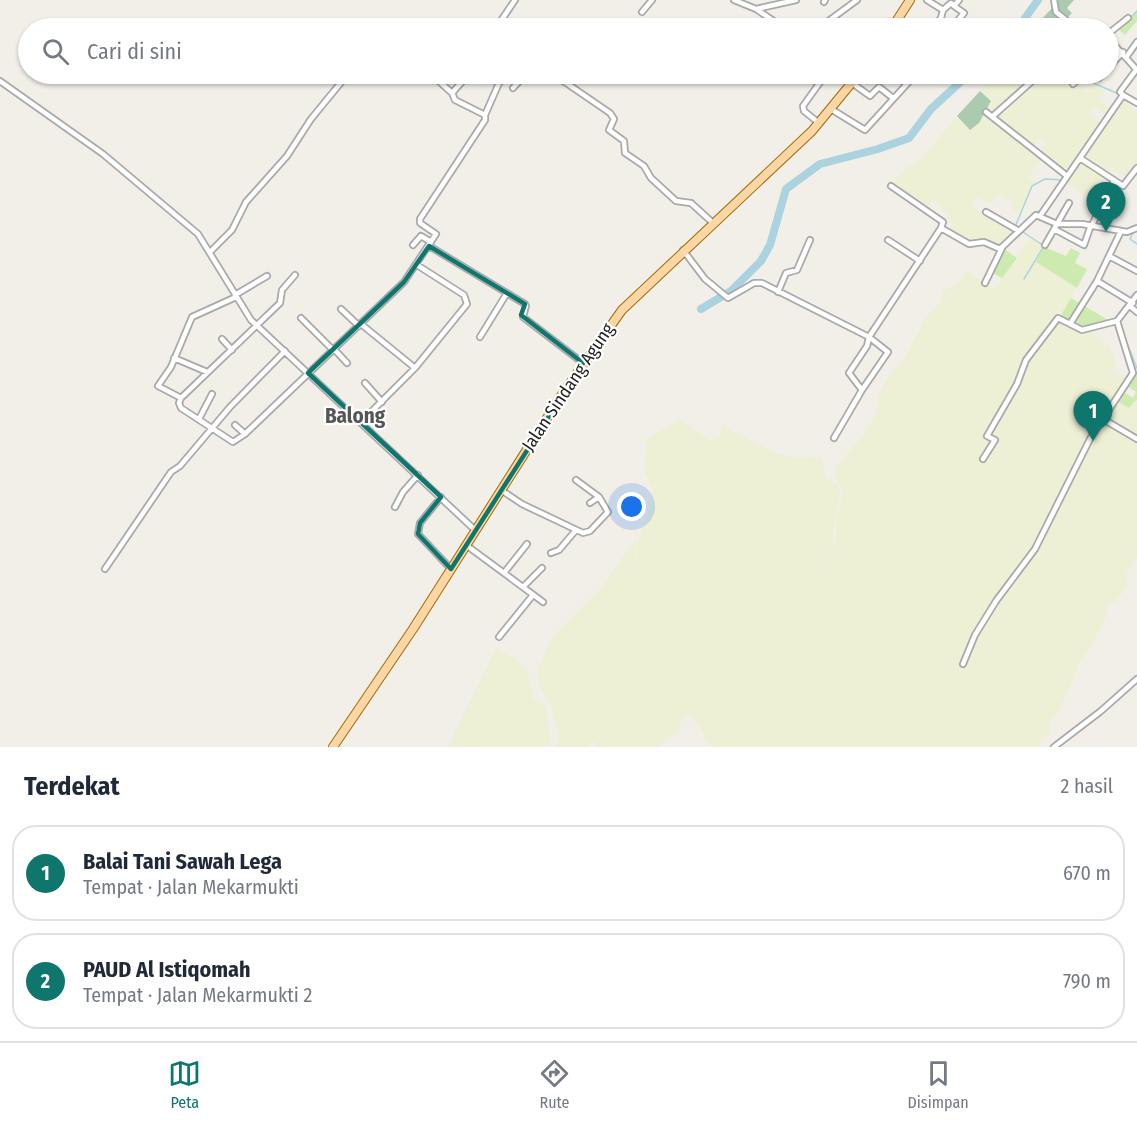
<!DOCTYPE html>
<html lang="id">
<meta charset="utf-8">
<style>
:root{--surface:#fff;--page:#f6f6f7;--text:#1f2937;--muted:#747a83;--line:#e0e1e3;--accent:#0f766e}
body{margin:0;font-family:"Fira Sans Condensed",sans-serif;background:var(--page);color:var(--text)}
.you{position:absolute;left:632px;top:507px;width:21px;height:21px;margin:-15px;border:4px solid #fff;border-radius:50%;background:#1a73e8;box-shadow:0 0 0 9px #1a73e833}
.badge{display:grid;place-items:center;width:39px;height:39px;border-radius:50%;background:var(--accent);color:#fff;font-size:20px;font-weight:700}
.pin{position:absolute;translate:-50% -50px;filter:drop-shadow(0 2px 3px #0008)}
.pin::after{content:'';position:absolute;top:32px;width:21px;height:18px;background:inherit;clip-path:polygon(0 0,100% 0,50% 100%)}
.list{margin:0;padding:0;list-style:none}
h2{display:flex;justify-content:space-between;align-items:center;height:78px;margin:0;padding:0 24px;font-size:26px}
h2 small{font-size:20px;font-weight:400;color:var(--muted)}
.list li{display:grid;grid-template-columns:39px 1fr auto;gap:18px;align-items:center;box-sizing:border-box;height:96px;margin:0 12px 12px;padding:0 12px;border:2px solid var(--line);border-radius:24px}
.list b{display:block;font-size:22px;white-space:nowrap}
.list p{margin:0;font-size:20px;white-space:nowrap;color:var(--muted)}
.list em{font-size:20px;font-style:normal;color:var(--muted)}
.icon{flex:none;width:33px;height:33px;fill:none;stroke:currentColor;stroke-width:2;stroke-linecap:round;stroke-linejoin:round}
.map{position:relative;flex:none;width:1137px;height:747px;overflow:hidden}
.search{position:absolute;background:var(--surface);box-shadow:0 2px 4px #0004;left:18px;right:18px;top:18px;height:66px;display:flex;align-items:center;gap:15px;box-sizing:border-box;padding:0 21px;border-radius:33px;color:var(--muted);font-size:22px}
.sheet{height:294px;background:var(--surface)}
nav{display:flex;justify-content:space-around;align-items:center;box-sizing:border-box;height:84px;border-top:2px solid var(--line);background:var(--surface);font-size:16px;color:var(--muted)}
nav a{display:grid;justify-items:center;gap:3px}
nav .on{color:var(--accent)}
.map>svg:first-child{display:block}
</style>
<div class="map">
<svg width="1137" height="747" viewBox="0 0 1137 747">
<rect width="100%" height="100%" fill="#f2efe9"/>
<path fill="#eef0d5" d="M993,74H1068L1065,76L1072,84L1076,83L1086,92L1094,83L1104,91L1098,100L1112,109L1107,116L1093,107L1088,114L1102,123L1067,174L1041,152L1046,144L1039,138L1033,146L994,116L1043,156L1028,178L1036,181L1028,191L1021,215L1010,211L1014,202L997,194L992,204L976,197L971,206L1018,230L1000,248L985,240L972,243L949,230L953,223L946,219L948,215L940,209L942,207L933,200L926,209L891,185L903,171L922,158L957,116L970,129L979,123L991,101L980,91Z
M1123,95L1130,99L1127,105L1137,111V167L1127,178L1110,167L1088,199L1064,182Z
M1030,238L1043,247L1035,261L1077,288L1059,320L1088,330L1109,346L1116,364L1112,370L1127,379L1113,399L1129,407L1137,399V555L1126,575L1128,587L1114,602L1106,605L1107,615L1088,651L1078,663L1075,676L1057,714L1049,722V736L1041,741L1039,747H712L704,739L703,732L688,713L679,725L678,732L657,747H597L593,741L587,747H557L558,733L551,707L539,685L537,669L552,637L599,590L637,537L634,557L639,571L635,558L638,541L651,506L652,486L644,474L647,439L680,419L712,441L720,437L722,425L772,451L792,458L821,457L826,477L838,485L840,493L834,524L833,547L822,558L815,574L823,558L834,547L835,542L837,515L843,492L836,479L835,467L857,443L875,416L880,392L889,375L901,363L926,317L941,302L943,291L961,281L966,270L994,289Z
M496,647L519,662L528,673L534,699L545,704L551,747H448Z"/>
<path fill="#cdebb0" d="M1137,12V21L1125,35L1117,28Z
M1044,247L1066,256L1071,248L1080,253L1075,263L1087,269L1077,288L1036,262Z
M1003,248L1017,258L1002,278L992,273Z
M1071,298L1110,321L1082,329L1060,317Z
M1137,371V399L1129,408L1115,400L1122,391L1133,398L1136,392L1126,385Z"/>
<path fill="#aacbaf" d="M1055,0H1074L1067,8L1072,13L1067,18L1057,12Z
M1054,6L1055,13L1067,21L1060,27L1043,28L1037,24Z
M980,91L991,101L979,123L970,130L957,116Z"/>
<g fill="none" stroke-linecap="round" stroke-linejoin="round">
<path stroke="#aad3df" stroke-width="1.5" d="M1129,19L1137,11
M1087,75L1093,83L1119,94
M1015,227L1032,186L1045,179L1063,180
M1023,232L1044,246L1024,279
M1133,232L1130,239L1137,244
M1123,334L1137,368
M1134,369L1136,368
M1105,411L1119,390"/>
<path stroke="#aad3df" stroke-width="8" d="M1018,28L1038,0
M701,309L731,291L761,261L770,245L786,189L820,164L878,149L909,138L931,109L969,74"/>
<g stroke="#a9a9a9" stroke-width="8">
<path id="minor" d="M734,0L756,9L796,0
M927,0L943,10L951,3L954,6L959,0
M1054,0L1056,12L1076,28
M824,2L825,0
M954,6L964,13L954,25L957,28
M756,9L784,28
M642,12L652,0
M496,28L515,0
M819,28L857,0
M933,28L941,18L943,10
M1108,34L1128,18
M1108,38L1137,70
M1127,56L1137,42
M1108,68L1123,52
M431,74L452,93L469,74
M486,74L499,83L509,74
M553,74L610,113L614,119L609,130L624,141L625,153L644,166L651,178L676,201L691,203L713,223
M840,74L851,83
M1099,78L1103,74
M398,79L403,74
M0,81L103,154L198,234L251,320L475,530
M852,83L870,96L879,87L893,98
M1073,84L1084,74
M513,88L526,74
M1123,95L1137,103
M831,109L865,130L916,74
M986,112L1067,176
M485,115L499,83
M993,116L1040,74
M819,123L804,111L803,106L826,74
M1080,158L1123,186L1137,168
M891,186L943,222L941,228
M986,212L1019,231
M1040,216L1123,95L1120,92L1122,89L1136,70
M1092,225L1114,181
M1054,229L1084,245L1091,225
M888,240L920,261
M413,245L421,236L431,242
M1045,245L1069,203
M429,246L525,304L526,306L523,317L583,363
M683,250L705,279L728,298L754,283H762L869,337L941,228L969,244L984,242L1000,249L1036,215L1057,224H1082L1127,232L1137,228
M210,252L232,230L246,202L287,156L311,119L348,74
M1109,256L1137,271
M1097,281L1133,303
M985,283L1002,248
M778,292L786,273L797,270L810,240
M235,295L267,276
M1137,295L1117,321L1133,373L1103,419L1137,439
M236,297L192,317L171,367L158,386L181,398L280,303L282,290L295,275
M1130,306L1137,312
M341,309L359,326
M301,318L333,350
M1117,321L1082,330L1070,324L1097,281L1121,231
M361,324L415,368
M480,337L507,293
M222,339L232,350
M334,349L347,363
M174,358L207,372
M365,383L382,402
M181,398L179,403L181,408L233,442L245,434L404,282L436,234L420,223V219L485,120V115L455,100L452,93
M199,419L212,394
M361,422L415,368L467,304L464,295L417,265
M235,425L245,434
M834,438L862,390L849,373L867,346L869,337L888,352L862,390
M983,459L995,440L987,436L1017,384L1026,360L1058,318L1070,324
M576,480L599,497L590,503
M501,490L522,504L583,533L590,531L608,512L599,497
M441,497L420,523L418,534L451,569
M395,507L403,492L418,475
M466,545L543,602
M551,553L559,550L576,530
M105,569L171,472L180,466L230,407L285,351
M504,573L527,544
M523,587L542,568
M499,637L533,595
M963,664L975,635L996,601L1035,549L1090,439L1103,419
M1054,747L1101,711L1137,679"/>
</g>
<g stroke="#a06b00" stroke-width="10">
<path id="primary" d="M892,28L910,0
M333,747L413,629L561,396L622,310L812,131L859,74"/>
</g>
<use href="#minor" stroke="#fff" stroke-width="4.5"/>
<use href="#primary" stroke="#fcd6a4" stroke-width="8"/>
</g>
<path fill="none" stroke="#0f766e" stroke-width="4.5" stroke-linejoin="round" d="M429,246L525,304L521,315L583,363L451,569L418,534L420,523L441,497L308,373L404,282Z"/>
<g text-anchor="middle" stroke-width="4.5" stroke-linejoin="round" paint-order="stroke">
<g font-size="18" fill="#222" stroke="#fff">
<text transform="translate(568 387) rotate(-56)" y="6">Jalan Sindang Agung</text>
</g>
<g font-size="21" font-weight="bold" fill="#555" stroke="#fff">
<text x="355" y="423">Balong</text>
</g>
</g>
</svg>
<div class="you"></div>
<div class="pin badge" style="left:1093px;top:441px">1</div>
<div class="pin badge" style="left:1106px;top:232px">2</div>
<div class="search"><svg class="icon" aria-label="search" viewBox="0 0 24 24"><circle cx="10" cy="10" r="6"/><path d="M15 15l6 6"/></svg>Cari di sini</div>
</div>
<section class="sheet">
<h2>Terdekat<small>2 hasil</small></h2>
<ul class="list">
<li><span class="badge">1</span><div><b>Balai Tani Sawah Lega</b><p>Tempat · Jalan Mekarmukti</p></div><em>670 m</em></li>
<li><span class="badge">2</span><div><b>PAUD Al Istiqomah</b><p>Tempat · Jalan Mekarmukti 2</p></div><em>790 m</em></li>
</ul>
</section>
<nav>
<a class="on"><svg class="icon" aria-label="map" viewBox="0 0 24 24"><path d="M3 6l6-2 6 2 6-2v14l-6 2-6-2-6 2zM9 4v14M15 6v14"/></svg>Peta</a>
<a><svg class="icon" aria-label="directions" viewBox="0 0 24 24"><path d="M12 3l9 9-9 9-9-9zM9 14v-3h6M13 9l2 2-2 2"/></svg>Rute</a>
<a><svg class="icon" aria-label="saved" viewBox="0 0 24 24"><path d="M7 4h10v16l-5-4-5 4z"/></svg>Disimpan</a>
</nav>
